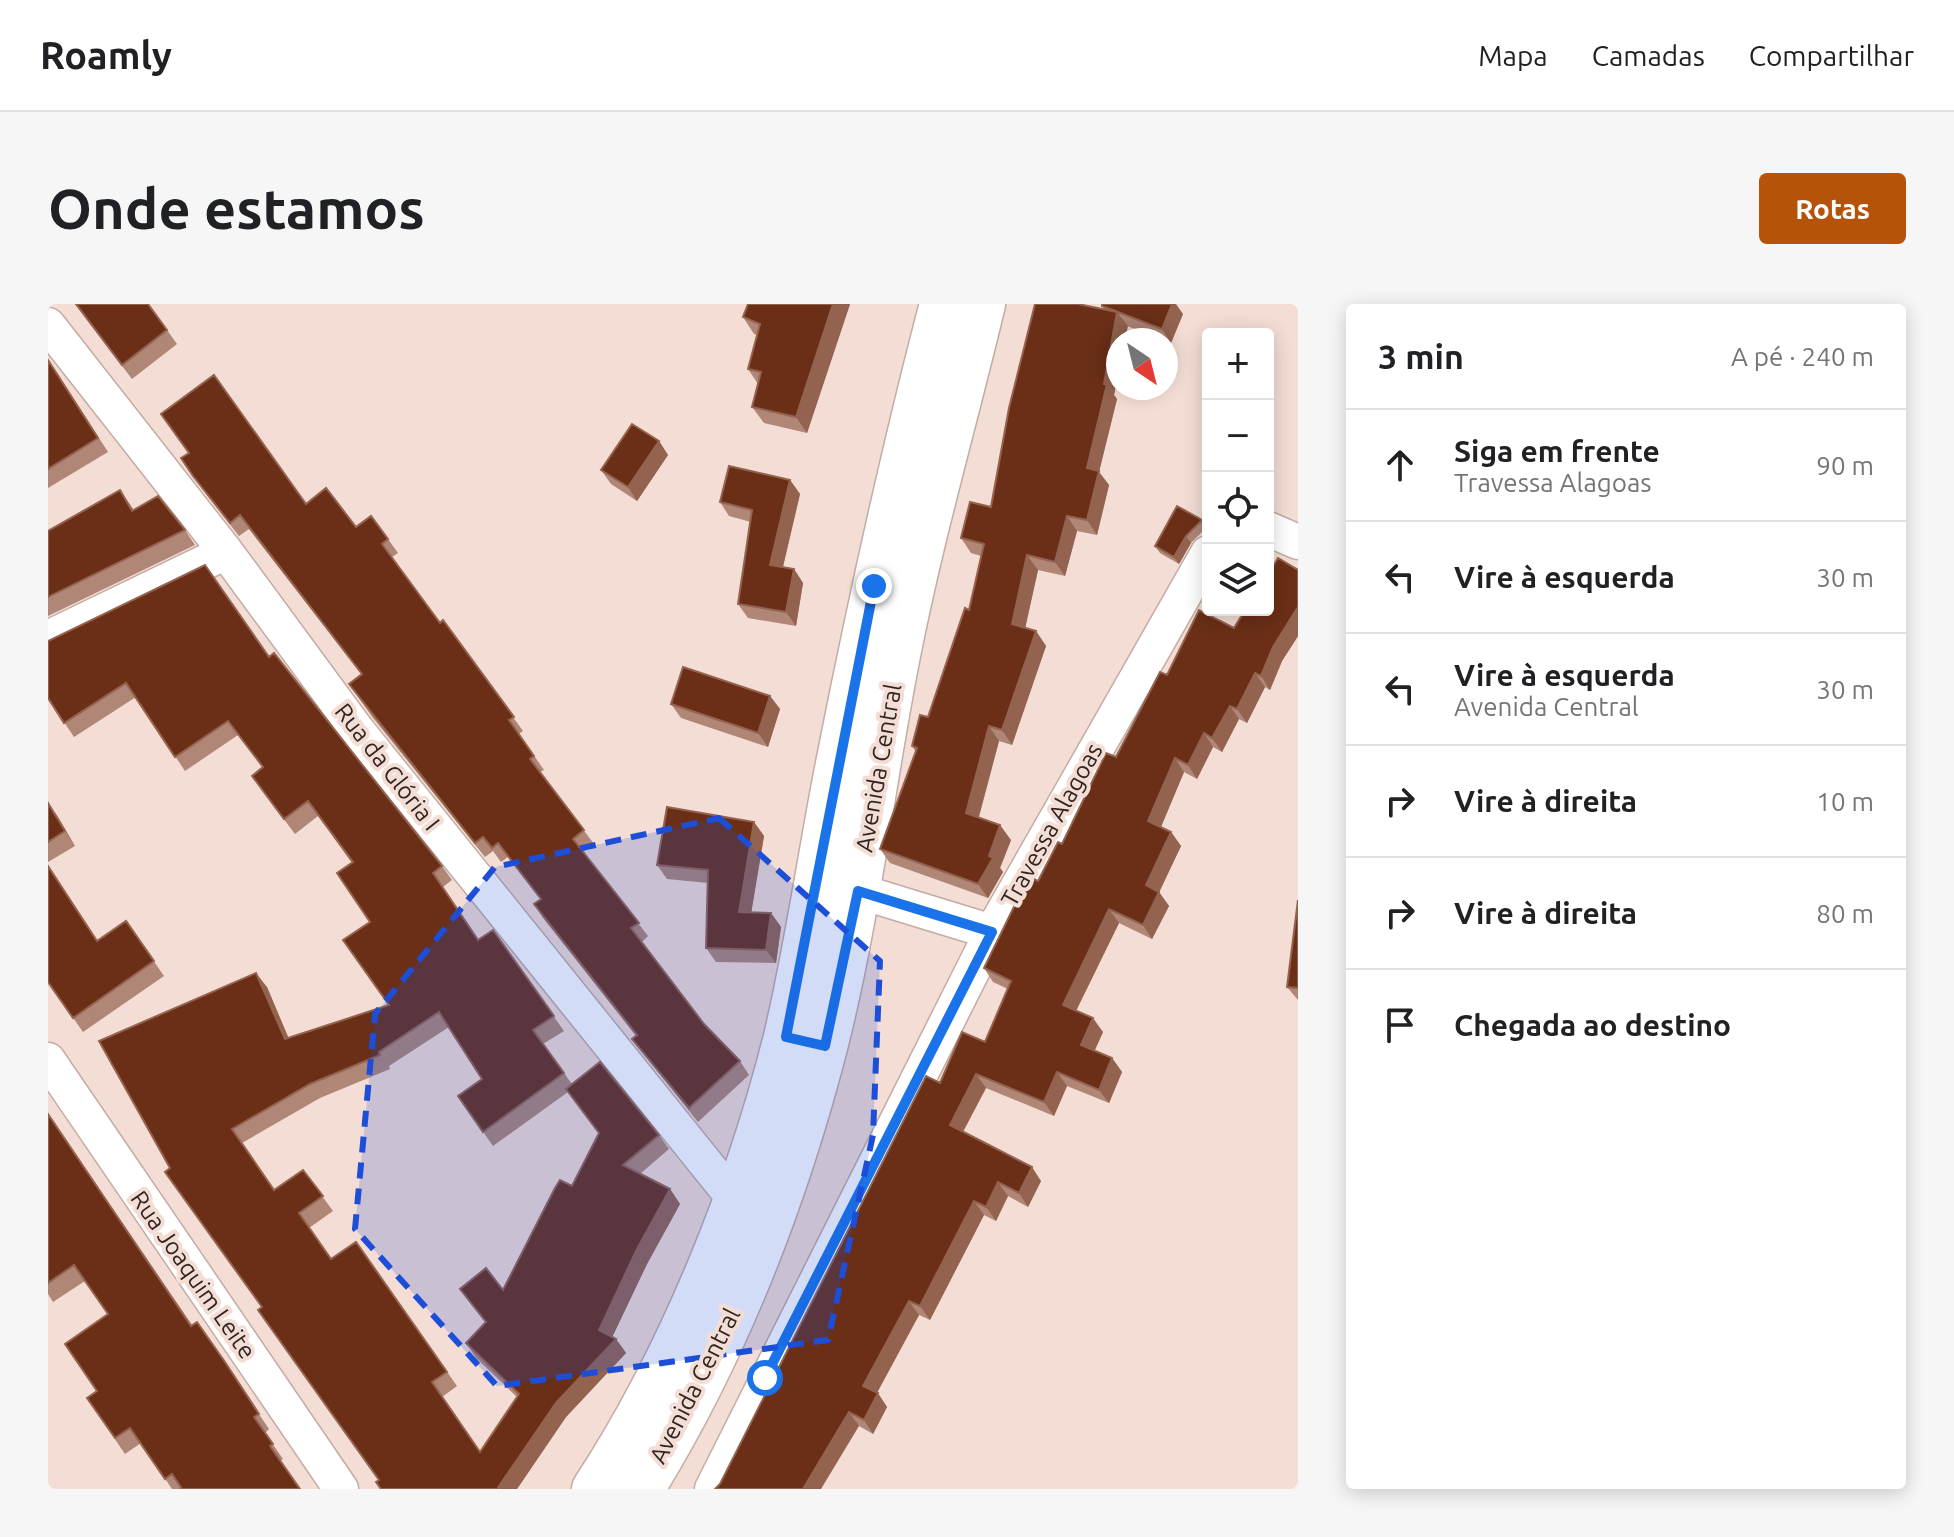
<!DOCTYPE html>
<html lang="pt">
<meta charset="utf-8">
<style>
:root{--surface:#fff;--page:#f6f6f6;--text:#202124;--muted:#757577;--line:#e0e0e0;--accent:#b45309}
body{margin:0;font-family:Ubuntu,sans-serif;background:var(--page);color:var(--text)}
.controls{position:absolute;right:24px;top:24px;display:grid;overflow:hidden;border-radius:8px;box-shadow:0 4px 20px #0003}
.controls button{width:72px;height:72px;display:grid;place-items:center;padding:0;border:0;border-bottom:2px solid var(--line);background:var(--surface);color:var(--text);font:40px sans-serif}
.compass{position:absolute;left:1058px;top:24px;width:72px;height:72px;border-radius:50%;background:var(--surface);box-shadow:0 4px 20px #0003;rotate:145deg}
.stop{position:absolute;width:24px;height:24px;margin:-18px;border:6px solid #1a73e8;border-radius:50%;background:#fff}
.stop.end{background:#1a73e8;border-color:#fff;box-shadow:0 2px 8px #0008}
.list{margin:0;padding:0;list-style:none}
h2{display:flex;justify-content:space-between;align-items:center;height:104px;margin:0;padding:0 32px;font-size:34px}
h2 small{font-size:26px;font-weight:400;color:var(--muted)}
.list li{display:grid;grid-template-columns:52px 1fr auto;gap:24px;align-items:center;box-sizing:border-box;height:112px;padding:0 32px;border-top:2px solid var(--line)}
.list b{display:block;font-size:30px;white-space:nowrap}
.list p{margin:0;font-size:26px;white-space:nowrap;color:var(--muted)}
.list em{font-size:26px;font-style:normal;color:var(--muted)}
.icon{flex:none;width:44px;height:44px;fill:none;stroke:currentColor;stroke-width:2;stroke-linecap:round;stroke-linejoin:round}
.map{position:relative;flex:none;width:1250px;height:1185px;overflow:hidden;border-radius:8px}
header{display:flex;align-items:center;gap:48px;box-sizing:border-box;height:112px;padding:0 40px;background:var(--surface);border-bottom:2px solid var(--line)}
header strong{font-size:38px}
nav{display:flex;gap:44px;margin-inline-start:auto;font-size:28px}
.intro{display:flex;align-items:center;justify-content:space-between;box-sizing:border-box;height:192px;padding:0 48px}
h1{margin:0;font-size:56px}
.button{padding:20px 36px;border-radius:8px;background:var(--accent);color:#fff;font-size:28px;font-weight:700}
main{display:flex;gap:48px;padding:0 48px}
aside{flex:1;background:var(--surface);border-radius:8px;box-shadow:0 4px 20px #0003}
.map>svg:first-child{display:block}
</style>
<header>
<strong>Roamly</strong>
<nav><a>Mapa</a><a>Camadas</a><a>Compartilhar</a></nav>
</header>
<div class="intro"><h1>Onde estamos</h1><a class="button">Rotas</a></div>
<main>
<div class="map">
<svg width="1250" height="1185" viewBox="0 0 1250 1185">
<rect width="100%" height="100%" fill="#f4ddd4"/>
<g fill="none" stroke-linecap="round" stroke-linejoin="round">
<g stroke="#c3aca4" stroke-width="37">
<path id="street" d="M0,21L178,248L309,426L688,897
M1220,225L1250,238
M0,334L178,248
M810,587L944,628
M0,756L293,1185
M664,1185L944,628L1160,249"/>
</g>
<g stroke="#c3aca4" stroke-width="47">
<path id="primary" d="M546,1185C632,1054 700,885 738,733C760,640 773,544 792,450C822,299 855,149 894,0
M594,1185C678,1049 737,897 777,743C810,614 824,481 850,351C873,233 907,117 935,0"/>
</g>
<use href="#street" stroke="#fff" stroke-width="34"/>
<use href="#primary" stroke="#fff" stroke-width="44"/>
</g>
<path fill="#b08676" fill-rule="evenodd" d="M27,0L119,26L129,40L84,75Z
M802,0L759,129L716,119L704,103L710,80L700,65L709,31L706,30L695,13Z
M1054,2L1135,10L1123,39L1118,37V36H1115L1079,22L1070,36V72L1066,91L1069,95L1051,168L1061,181L1049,231L1029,227L1017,272L990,266L977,324L988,327L998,342L964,441L951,437L931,513L963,536L952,564L955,568L940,594L842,559L832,545L868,448L864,442L880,413L921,306L933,252L923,249L913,234L943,203L1056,5Z
M0,55L60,148L0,184Z
M611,137L620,151L589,197L563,180L553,166Z
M133,154L258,200L308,223L340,235L350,249L344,253L392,319L395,316L475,427L471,430L496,466L492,468L546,540L535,548L600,632L594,638L656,720L692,757L701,771L650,818L594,748L584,735L588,732L495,614L486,600L493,596L460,553L453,558L445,547L437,553L325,414L301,380L314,371L201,225L191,232L155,186Z
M742,176L752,190L735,263L746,265L755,279L748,322L700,314L690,300L703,218L681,212L672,198Z
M72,186L86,206L137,226L147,241L0,312V227Z
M1154,216L1159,223L1143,239L1131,260L1112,249L1107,242Z
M1250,266V332L1234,357L1222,386L1217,383L1199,419L1191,415L1174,448L1165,443L1149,475L1136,468L1113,523L1123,528L1133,542L1111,588L1121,602L1104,635L1071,619L1028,707L1055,728L1046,747L1064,754L1074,768L1061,799L1019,782L1006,812L938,784L915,828L993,877L980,903L960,892L948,917L936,911L882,1016L871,1011L829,1089L839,1103L825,1130L811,1122L672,1180L892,779L937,738L960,685L945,678L936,664L1119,371L1186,324Z
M221,353L394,562L404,576L395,583L430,635L445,626L516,727L495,740L524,780L611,831L621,845L592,870L622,885L632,900L599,960L564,1033L568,1035L578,1049L518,1113L469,1185H332L331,1176L122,864L219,683L240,734L341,701L322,618L304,559L270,512L247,530L214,486L215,463L190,431L137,467L88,393L26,433L0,394ZM401,723L434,775L410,792L445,842L520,788L551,829L524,882L455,986L412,985L438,1019L418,1039L428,1054L469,1093L432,1148L394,1093L409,1082L308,938L283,955L261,924L285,907L255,866L226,886L194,839L272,794L342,765L341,762Z
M722,392L732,405L720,443L633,414L623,400Z
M0,499L27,542L0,558Z
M706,518L716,532L703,609H723L733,623L728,659L668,658L658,644L660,579L619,575L609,561Z
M0,561L49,637L78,617L116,672L35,728L0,678Z
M1250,596V696L1239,683Z
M0,810L144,1021L149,1018L221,1125L217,1129L235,1155L232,1157L252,1185H124L93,1139L77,1150L39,1094L49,1087L60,1010L37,977L5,998L0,990Z"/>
<path fill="#946350" d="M785,0H802L759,129L748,113Z
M1124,0H1128L1135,10L1123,39L1114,25Z
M1069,8L1080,22L1077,36H1070V72L1066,91L1069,95L1051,168L1061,181L1049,231L1039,216V164Z
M611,137L620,151L589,197L580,183Z
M742,176L752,190L732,275L722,261Z
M1019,212L1029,227L1017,272L1007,258Z
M1138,232L1143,239L1131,260L1126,253Z
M979,251L990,266L975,334L964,320Z
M746,265L755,279L748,322L738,308Z
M1250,303V332L1234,357L1222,386L1213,372L1225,343Z
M988,327L998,342L964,441L954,426Z
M1207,369L1217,383L1199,419L1189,405Z
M722,392L732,405L720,443L710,429Z
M1182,402L1191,415L1174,448L1164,434Z
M941,422L951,437L928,523L918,509Z
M1156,429L1165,443L1149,475L1140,461Z
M1127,454L1136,468L1110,530L1100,517Z
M0,499L10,513L27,542L17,527Z
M706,518L716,532L701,622L691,608Z
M952,521L963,536L952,564L955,568L940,594L930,580Z
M1123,528L1133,542L1108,595L1098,581Z
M1111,588L1121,602L1104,635L1095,621Z
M1061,605L1071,619L1024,715L1015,701Z
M723,609L733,623L728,659L718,646Z
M208,669L219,683L247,749L237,735Z
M1045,714L1055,728L1043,755L1033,741Z
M1064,754L1074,768L1061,799L1051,786Z
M1009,768L1019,782L1006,812L996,798Z
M928,770L938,784L911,835L902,821Z
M984,863L993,877L980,903L971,889Z
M950,878L960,892L948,917L938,903Z
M622,885L632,900L599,960L561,1040L551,1026L589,945Z
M926,897L936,911L882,1016L872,1002Z
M861,997L871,1011L825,1096L815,1082Z
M568,1035L578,1049L518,1113L469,1185H452L450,1183L508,1099Z
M830,1089L839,1103L825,1130L816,1116Z
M801,1108L811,1122L773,1185H755Z"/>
<path fill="#6b2f17" stroke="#946350" stroke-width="2" d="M28,0H100L119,26L74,61Z
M700,0H785L748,113L704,103L713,68L700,65L712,20L695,13Z
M987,0H1030L1069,8L1056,80H1059L1039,164L1051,167L1039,216L1019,212L1007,258L979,251L964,320L988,327L954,426L941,422L918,509L952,521L941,552L945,554L930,580L832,545L869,444L864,442L872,411L880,413L917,304L921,306L936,240L913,234L922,198L943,203L961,104Z
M1054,0H1124L1114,25L1054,2Z
M0,56L50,134L0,165Z
M166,71L258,200L278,184L308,223L323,212L340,235L334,240L392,319L395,316L466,413L461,416L486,452L482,455L536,526L525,535L591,619L583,624L656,720L692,757L641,804L584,735L589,731L486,600L493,595L450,539L444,544L435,533L427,539L301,380L314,370L192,211L182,219L145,172L133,154L141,149L113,110Z
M584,120L611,137L580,183L553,166Z
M681,162L742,176L722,261L746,265L738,308L690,300L704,206L672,198Z
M72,186L84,207L110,192L137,226L0,293V227Z
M1129,202L1154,216L1138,232L1126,253L1107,242Z
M1230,254L1250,266V303L1225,343L1213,372L1207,369L1189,405L1182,402L1164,434L1156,429L1140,461L1127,454L1100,517L1123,528L1098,581L1111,588L1095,621L1061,605L1015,701L1045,714L1033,741L1064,754L1051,786L1009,768L996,798L928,770L902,821L984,863L971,889L950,878L938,903L926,897L872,1002L861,997L815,1082L830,1089L816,1116L801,1108L755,1185H667L672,1180L878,772L892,779L914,728L937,738L963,677L936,664L981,572L990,577L1010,538L1014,540L1058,449L1068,453L1112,368L1119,371L1151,306L1186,324L1197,306H1220V270Z
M157,261L221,353L226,349L394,562L385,569L430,636L445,626L506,712L485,726L516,769L435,828L410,792L434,775L391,708L331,748L332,751L262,780L184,825L226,886L255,866L275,892L251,909L283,955L308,938L399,1068L384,1078L432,1148L471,1090L418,1039L438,1018L412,985L438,964L455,986L507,884L512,876L524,882L551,829L518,785L552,758L611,831L575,861L622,885L589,945L551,1026L568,1035L508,1099L449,1185H333L328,1178L331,1176L210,1006L214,1003L117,868L122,864L51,737L208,669L237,735L341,701L295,636L322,618L289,569L305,558L260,497L236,515L204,472L215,463L180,417L127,453L78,379L16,419L0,394V337Z
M635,363L722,392L710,429L623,400Z
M0,499L17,527L0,538Z
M619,503L706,518L691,608L723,609L718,646L658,644L660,566L609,561Z
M0,562L49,637L78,617L106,657L25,714L0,678Z
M1250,596V684L1239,683Z
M0,810L143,1022L149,1018L177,1058L211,1110L206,1113L225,1140L222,1142L252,1185H134L124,1170L117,1175L82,1124L67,1134L39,1094L49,1087L17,1040L60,1010L26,961L0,979Z"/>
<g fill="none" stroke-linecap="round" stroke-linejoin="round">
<path stroke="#1a73e8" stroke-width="10" d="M717,1074L944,628L810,587L777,742L738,733L826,282"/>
</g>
<path fill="#1d4ed8" fill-opacity="0.2" stroke="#1d4ed8" stroke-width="6" stroke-dasharray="16 10" stroke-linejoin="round" d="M671,514L832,657L825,831L780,1036L449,1082L307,925L327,710L447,563Z"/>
<g text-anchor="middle" stroke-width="8" stroke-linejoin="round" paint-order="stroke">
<g font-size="24" fill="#2f2623" stroke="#f4ddd4">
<text transform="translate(339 463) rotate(52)" y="8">Rua da Glória I</text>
<text transform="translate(831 464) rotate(-80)" y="8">Avenida Central</text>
<text transform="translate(1004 521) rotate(-61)" y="8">Travessa Alagoas</text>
<text transform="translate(145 971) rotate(55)" y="8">Rua Joaquim Leite</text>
<text transform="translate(647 1082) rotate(-63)" y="8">Avenida Central</text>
</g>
</g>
</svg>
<div class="controls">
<button>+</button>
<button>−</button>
<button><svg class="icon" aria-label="locate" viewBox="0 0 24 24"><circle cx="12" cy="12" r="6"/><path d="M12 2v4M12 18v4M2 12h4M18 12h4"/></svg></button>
<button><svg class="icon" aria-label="layers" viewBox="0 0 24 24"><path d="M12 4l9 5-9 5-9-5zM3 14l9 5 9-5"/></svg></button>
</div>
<svg class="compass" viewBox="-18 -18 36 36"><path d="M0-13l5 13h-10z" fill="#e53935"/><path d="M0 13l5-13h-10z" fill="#757577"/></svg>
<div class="stop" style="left:717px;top:1074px"></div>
<div class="stop end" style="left:826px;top:282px"></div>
</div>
<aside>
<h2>3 min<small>A pé · 240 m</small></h2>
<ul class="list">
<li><svg class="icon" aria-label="ahead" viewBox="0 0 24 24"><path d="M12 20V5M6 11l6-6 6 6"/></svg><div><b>Siga em frente</b><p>Travessa Alagoas</p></div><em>90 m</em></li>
<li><svg class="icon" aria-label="left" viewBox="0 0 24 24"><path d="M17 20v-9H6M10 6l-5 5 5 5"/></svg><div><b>Vire à esquerda</b></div><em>30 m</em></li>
<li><svg class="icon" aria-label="left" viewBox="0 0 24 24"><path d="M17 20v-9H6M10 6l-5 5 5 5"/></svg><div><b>Vire à esquerda</b><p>Avenida Central</p></div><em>30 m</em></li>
<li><svg class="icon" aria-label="right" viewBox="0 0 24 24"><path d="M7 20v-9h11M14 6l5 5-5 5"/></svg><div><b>Vire à direita</b></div><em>10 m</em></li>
<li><svg class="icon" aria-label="right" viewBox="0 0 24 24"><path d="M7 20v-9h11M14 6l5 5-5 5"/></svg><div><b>Vire à direita</b></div><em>80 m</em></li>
<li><svg class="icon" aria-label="arrive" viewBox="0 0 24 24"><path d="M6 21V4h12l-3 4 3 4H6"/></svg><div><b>Chegada ao destino</b></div></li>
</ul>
</aside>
</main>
